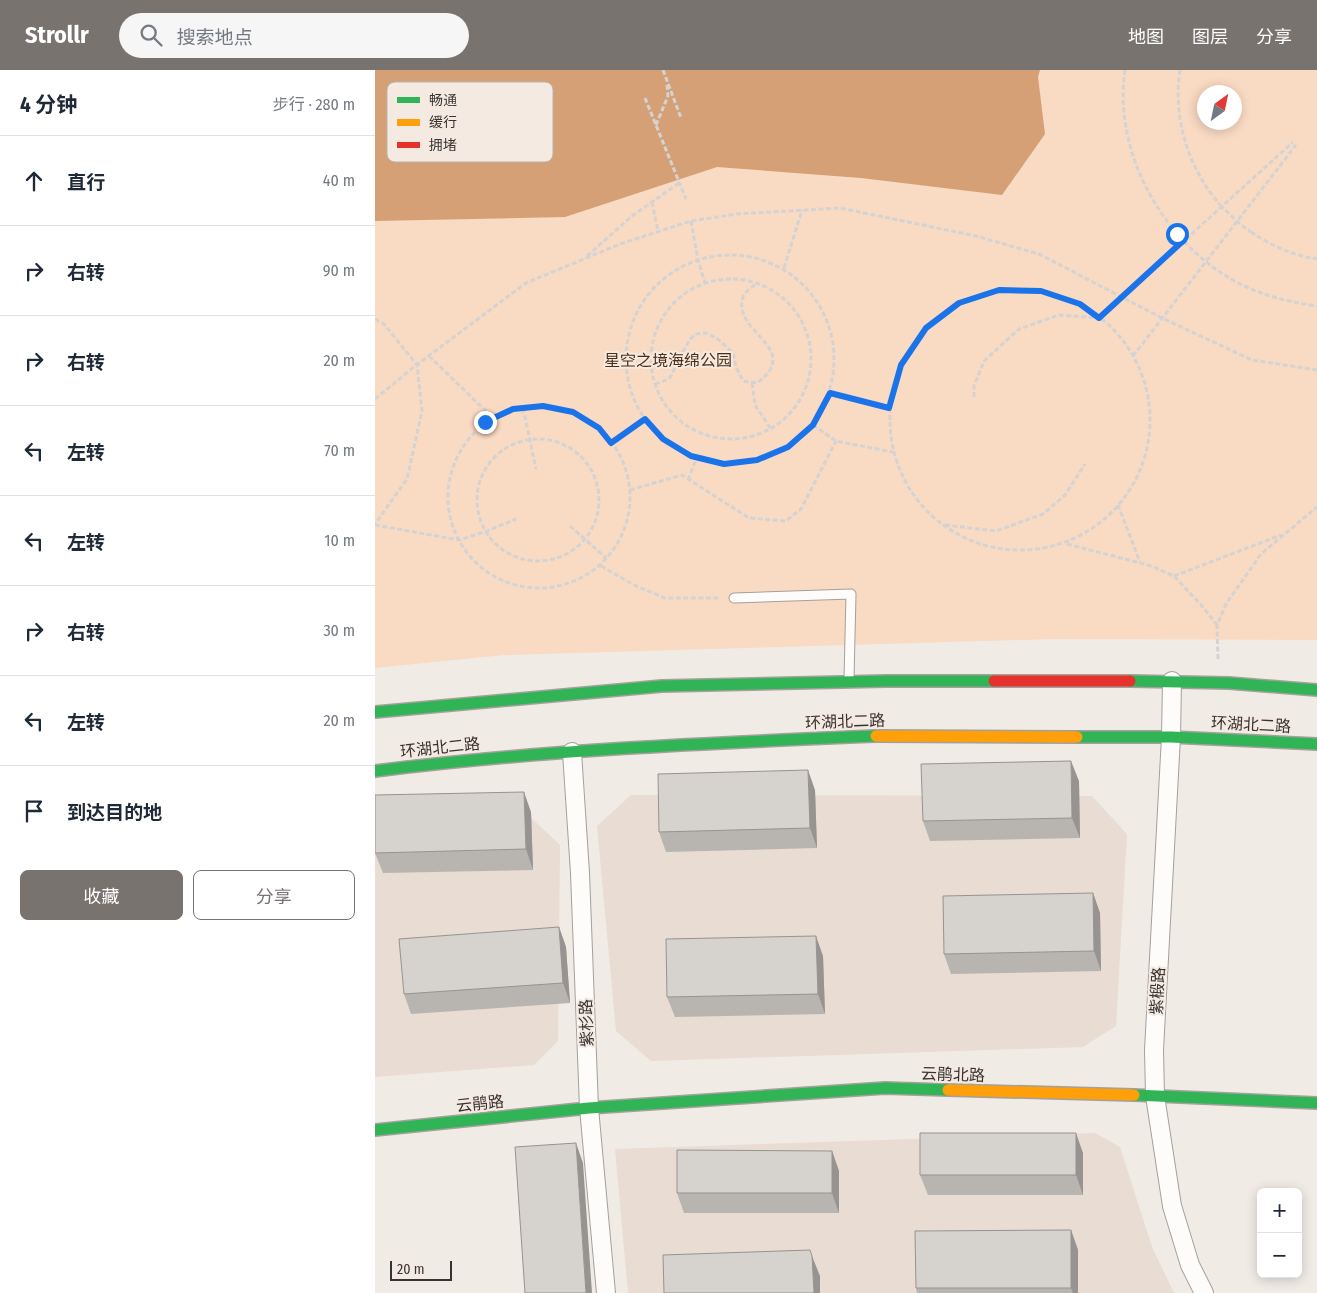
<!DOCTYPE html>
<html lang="zh">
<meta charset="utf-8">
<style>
:root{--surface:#fff;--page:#f6f6f7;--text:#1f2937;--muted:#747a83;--line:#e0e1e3;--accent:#797370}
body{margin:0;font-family:"Fira Sans Condensed","Noto Sans SC",sans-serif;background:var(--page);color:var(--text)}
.controls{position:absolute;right:15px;bottom:15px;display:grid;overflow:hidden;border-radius:8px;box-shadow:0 2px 12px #0003}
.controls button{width:45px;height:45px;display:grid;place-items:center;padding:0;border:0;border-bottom:1px solid var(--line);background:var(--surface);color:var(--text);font:25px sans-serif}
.compass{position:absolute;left:822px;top:15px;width:45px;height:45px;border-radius:50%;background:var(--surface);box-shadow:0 2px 12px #0003;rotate:33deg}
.scale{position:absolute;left:15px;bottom:12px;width:62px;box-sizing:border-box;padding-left:5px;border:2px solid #383330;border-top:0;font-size:14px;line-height:18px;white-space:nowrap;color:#383330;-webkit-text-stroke:4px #f5eae2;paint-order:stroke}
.stop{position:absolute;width:15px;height:15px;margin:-11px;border:4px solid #1a73e8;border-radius:50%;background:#fff}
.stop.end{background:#1a73e8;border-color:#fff;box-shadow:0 1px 5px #0008}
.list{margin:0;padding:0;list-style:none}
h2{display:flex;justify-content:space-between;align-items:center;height:65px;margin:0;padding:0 20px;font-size:21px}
h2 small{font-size:16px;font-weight:400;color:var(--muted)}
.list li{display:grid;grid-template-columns:32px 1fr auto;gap:15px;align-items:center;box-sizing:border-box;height:90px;padding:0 20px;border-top:1px solid var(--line)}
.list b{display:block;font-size:19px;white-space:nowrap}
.list em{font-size:16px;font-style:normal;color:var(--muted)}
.actions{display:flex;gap:10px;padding:15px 20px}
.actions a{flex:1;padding:11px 0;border:1px solid var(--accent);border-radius:8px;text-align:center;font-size:18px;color:var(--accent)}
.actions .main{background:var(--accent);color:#fff}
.icon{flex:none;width:28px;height:28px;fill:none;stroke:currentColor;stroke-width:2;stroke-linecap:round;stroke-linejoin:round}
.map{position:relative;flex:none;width:942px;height:1223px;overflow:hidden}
header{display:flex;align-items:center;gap:30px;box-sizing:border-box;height:70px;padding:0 25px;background:var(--accent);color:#fff}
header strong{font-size:24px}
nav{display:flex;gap:28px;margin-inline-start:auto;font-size:18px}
.search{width:350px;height:45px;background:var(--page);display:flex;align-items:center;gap:12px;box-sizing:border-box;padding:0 18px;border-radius:28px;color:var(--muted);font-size:19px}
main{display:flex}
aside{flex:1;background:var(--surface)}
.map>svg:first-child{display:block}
</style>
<header>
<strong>Strollr</strong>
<div class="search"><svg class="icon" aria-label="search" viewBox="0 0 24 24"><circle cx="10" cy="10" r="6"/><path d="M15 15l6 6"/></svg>搜索地点</div>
<nav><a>地图</a><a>图层</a><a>分享</a></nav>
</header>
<main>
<aside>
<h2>4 分钟<small>步行 · 280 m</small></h2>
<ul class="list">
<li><svg class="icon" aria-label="ahead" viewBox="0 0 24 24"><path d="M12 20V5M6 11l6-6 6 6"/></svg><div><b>直行</b></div><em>40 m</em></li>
<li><svg class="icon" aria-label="right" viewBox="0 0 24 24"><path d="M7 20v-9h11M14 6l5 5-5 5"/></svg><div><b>右转</b></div><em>90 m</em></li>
<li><svg class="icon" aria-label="right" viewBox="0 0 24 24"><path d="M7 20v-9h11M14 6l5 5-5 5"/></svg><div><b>右转</b></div><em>20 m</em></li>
<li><svg class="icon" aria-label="left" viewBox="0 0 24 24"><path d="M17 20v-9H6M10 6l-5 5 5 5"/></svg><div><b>左转</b></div><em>70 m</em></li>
<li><svg class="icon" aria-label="left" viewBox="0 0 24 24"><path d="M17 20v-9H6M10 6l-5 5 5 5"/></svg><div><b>左转</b></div><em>10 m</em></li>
<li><svg class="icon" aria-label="right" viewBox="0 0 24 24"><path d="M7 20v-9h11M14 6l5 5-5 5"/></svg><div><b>右转</b></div><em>30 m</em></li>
<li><svg class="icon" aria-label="left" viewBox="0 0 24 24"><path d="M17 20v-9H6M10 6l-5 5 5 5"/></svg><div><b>左转</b></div><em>20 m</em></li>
<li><svg class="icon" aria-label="arrive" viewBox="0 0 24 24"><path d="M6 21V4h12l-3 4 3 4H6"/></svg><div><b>到达目的地</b></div></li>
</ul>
<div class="actions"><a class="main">收藏</a><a>分享</a></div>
</aside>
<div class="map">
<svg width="942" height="1223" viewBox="0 0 942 1223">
<rect width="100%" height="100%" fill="#f1ebe6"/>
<path fill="#e8dcd3" d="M256,725L717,726L752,764L741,956L708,977L276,991L241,961L222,756Z
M151,743L185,775L183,971L159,995L0,1007V758Z
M720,1063L745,1077L777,1177L799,1223H253L240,1079Z"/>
<path fill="#f9dac3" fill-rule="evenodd" d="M0,0H942V570L680,569L129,585L0,598ZM829,22H859V52H829Z"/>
<path fill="#d5a075" d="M0,0H665L663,7L670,64L627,125L486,108L342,97L190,147L0,151Z"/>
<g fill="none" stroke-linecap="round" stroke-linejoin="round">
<g stroke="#a4a09c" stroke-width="11">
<path id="lane" d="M359,528L476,524L474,609"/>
</g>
<g stroke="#a4a09c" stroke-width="20">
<path id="street" d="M797,611L796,667L779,980L780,1026L797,1136L815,1195L829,1223
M197,682L205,803L214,1038L231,1223"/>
</g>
<g stroke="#a4a09c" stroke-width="14">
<path id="fast" d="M755,611L854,613L942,620
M0,642L287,616L512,611H619
M702,667H796L942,674
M0,701C166,680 334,673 501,666
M759,1025L942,1033
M0,1060L214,1038L510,1018L573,1020"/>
</g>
<g stroke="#a4a09c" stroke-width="14">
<path id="slow" d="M501,666L702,667
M573,1020L759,1025"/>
</g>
<g stroke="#a4a09c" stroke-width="14">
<path id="jam" d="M619,611H755"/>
</g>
<path stroke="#d5d3d2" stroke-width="3" stroke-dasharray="5 2.5" stroke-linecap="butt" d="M288,0L306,48
M750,0C738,81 786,168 856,209C882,224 912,232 942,236
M805,0C799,38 808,80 829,113C833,121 840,128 845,135
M270,28L311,129
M281,55L293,26L292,14
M277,132L283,161
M316,151L323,190L330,213
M876,162C895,175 919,186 942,189
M251 289a104 104 0 1 1 208 0a104 104 0 1 1-208 0Z
M212,186L257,146L304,113
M409,198L427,140
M276 289a80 80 0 1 1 160 0a80 80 0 1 1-160 0Z
M515 350a130 130 0 1 1 260 0a130 130 0 1 1-260 0Z
M0,249L9,254L42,295L47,341L32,409L0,454
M54,286L118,348
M758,286L921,75
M377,313L380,335L396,359
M280,314L294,309C303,294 308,277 320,264L332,263L344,270L358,283L361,297L368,311L382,313C429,278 356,262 368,227C370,221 378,217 382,213
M455,323L514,338
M599,327V316L609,291L644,259L684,245L724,248L918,72
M0,329L39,297L151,213L245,174L316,151L362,144L465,138L601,166L664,184L787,248L877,290L942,300
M73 427a91 91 0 1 1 182 0a91 91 0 1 1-182 0Z
M148,338L161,399
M438,355L461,371L518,382
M102 430a61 61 0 1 1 122 0a61 61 0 1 1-122 0Z
M236,373L270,349
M313,410L322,387
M255,420L307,405L374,448L411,451L426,439L461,371
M743,435L765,492
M0,455L84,470L112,461L141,449
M570,455L621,461L668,444L690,425L710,394
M195,456L231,488
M692,474L773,495L799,506L827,536L842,555
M226,496L257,514L290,528H345
M799,506L906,465
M843,589L842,555L851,534L886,484L942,437"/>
<use href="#lane" stroke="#fdfcfb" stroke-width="9"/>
<use href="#street" stroke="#fdfcfb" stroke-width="18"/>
<use href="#fast" stroke="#30b455" stroke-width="11"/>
<use href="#slow" stroke="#ff9f0a" stroke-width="11"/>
<use href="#jam" stroke="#e5322d" stroke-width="11"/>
<path stroke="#d5d3d2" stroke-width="3" stroke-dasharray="5 2.5" stroke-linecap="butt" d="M845,135L865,154L876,162"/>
</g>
<path fill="#b8b5b1" d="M704,711L705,768L555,771L548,751Z
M440,720L442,778L291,782L284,762Z
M156,742L158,800L8,803L0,783Z
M718,823L725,843L726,901L576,904L569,884Z
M184,857L191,877L195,933L36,944L29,924Z
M448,886L450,944L300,947L292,927Z
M457,1081L464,1101V1143H309L302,1123Z
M708,1083V1125H553L545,1105Z
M696,1160L703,1180V1223H542L541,1218Z"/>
<path fill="#969390" d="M696,691L704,711L705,768L697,748Z
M433,700L440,720L442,778L435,758Z
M149,722L156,742L158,800L151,779Z
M718,823L725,843L726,901L719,881Z
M184,857L191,877L195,933L188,913Z
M441,866L448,886L450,944L443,924Z
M701,1063L708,1083V1125L701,1105Z
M201,1073L208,1093L217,1223H211Z
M457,1081L464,1101V1143L457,1123Z
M696,1160L703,1180V1223H698L696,1218Z
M437,1186L445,1206V1223H439Z"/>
<path fill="#d6d2ce" stroke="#969390" d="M696,691L697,748L548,751L546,694Z
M433,700L435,758L284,762L283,704Z
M149,722L151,779L0,783V725Z
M718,823L719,881L569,884L568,826Z
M184,857L188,913L29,924L24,869Z
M441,866L443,924L292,927L291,869Z
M545,1063H701V1105H545Z
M201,1073L211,1223H150L140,1077Z
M302,1080L457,1081V1123H302Z
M696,1160V1218H541L540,1161Z
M435,1180L437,1186L439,1223H289L288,1185Z"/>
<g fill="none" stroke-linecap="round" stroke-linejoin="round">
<path stroke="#1a73e8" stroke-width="6" d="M110,352L138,339L168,336L198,342L224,358L236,373L270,349L288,369L316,386L349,394L382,390L413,377L438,355L455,323L514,338L526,295L551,258L584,233L624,220L666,221L705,234L724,248L809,170L802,164"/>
</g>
<g text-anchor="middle" stroke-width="4" stroke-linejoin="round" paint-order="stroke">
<g font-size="16" fill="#4d2e15" stroke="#f5eae2">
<text x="293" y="296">星空之境海绵公园</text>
</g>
<g font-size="16" fill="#383330" stroke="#f5eae2">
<text transform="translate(470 651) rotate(-2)" y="6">环湖北二路</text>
<text transform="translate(876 654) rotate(3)" y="6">环湖北二路</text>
<text transform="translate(65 677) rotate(-6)" y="6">环湖北二路</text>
<text transform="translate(782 921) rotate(-87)" y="6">紫椴路</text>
<text transform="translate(211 953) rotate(-92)" y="6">紫杉路</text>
<text transform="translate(578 1004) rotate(2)" y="6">云鹃北路</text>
<text transform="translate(105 1033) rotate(-6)" y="6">云鹃路</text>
</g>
</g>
<rect x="12" y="12" width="166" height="80" rx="8" fill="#f5eae2" stroke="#bcb3ad" stroke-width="1"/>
<rect x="22" y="27" width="23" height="6" fill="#30b455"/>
<rect x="22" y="49" width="23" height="7" fill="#ff9f0a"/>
<rect x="22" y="72" width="23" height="6" fill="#e5322d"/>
<g font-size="14" fill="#383330">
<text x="54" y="35">畅通</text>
<text x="54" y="57">缓行</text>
<text x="54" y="80">拥堵</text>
</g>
</svg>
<div class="controls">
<button>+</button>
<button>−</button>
</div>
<svg class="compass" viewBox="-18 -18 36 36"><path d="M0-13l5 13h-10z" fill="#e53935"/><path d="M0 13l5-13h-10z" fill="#747a83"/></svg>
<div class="scale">20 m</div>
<div class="stop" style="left:802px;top:164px"></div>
<div class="stop end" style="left:110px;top:352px"></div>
</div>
</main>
